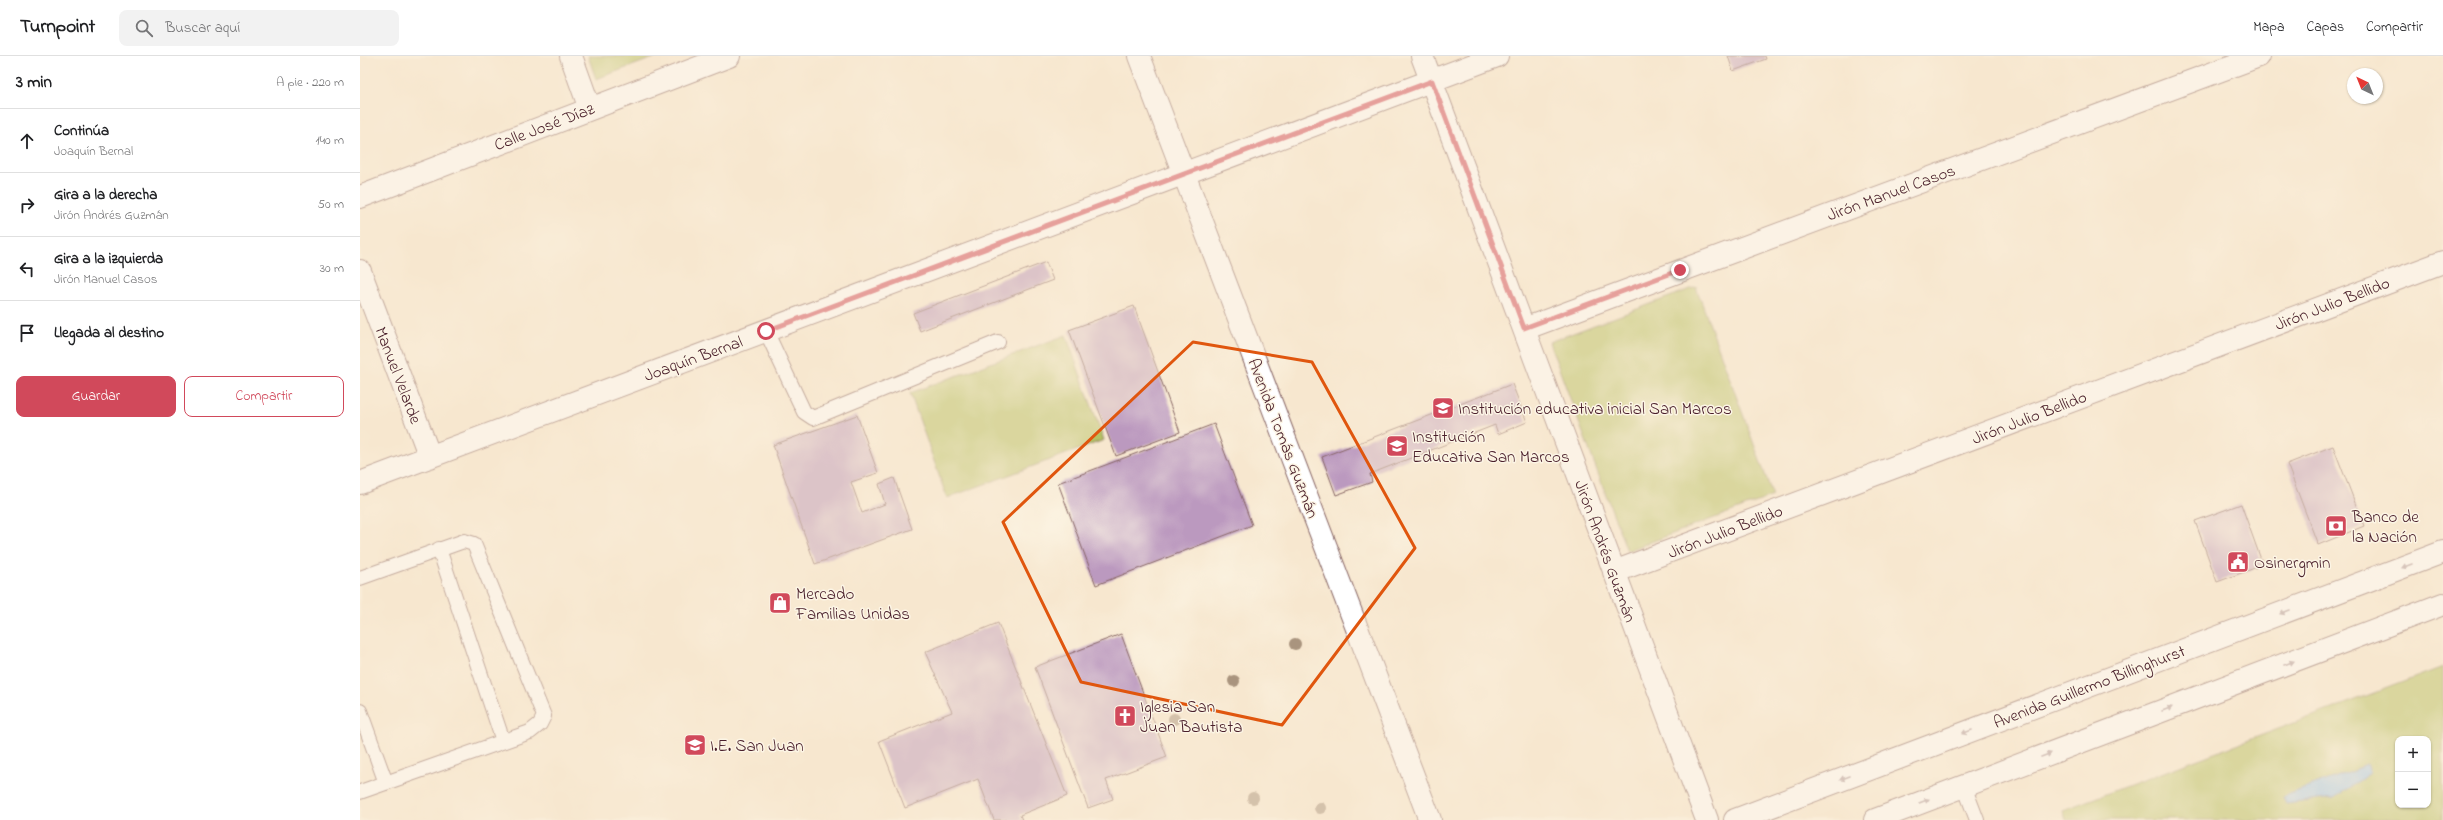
<!DOCTYPE html>
<html lang="es">
<meta charset="utf-8">
<style>
:root{--surface:#fff;--page:#f2f2f2;--text:#202124;--muted:#757577;--line:#e0e0e0;--accent:#d1495b}
body{margin:0;font-family:"Indie Flower",sans-serif;background:var(--page);color:var(--text)}
.controls{position:absolute;right:12px;bottom:12px;display:grid;overflow:hidden;border-radius:8px;box-shadow:0 1px 3px #0004}
.controls button{width:36px;height:36px;display:grid;place-items:center;padding:0;border:0;border-bottom:1px solid var(--line);background:var(--surface);color:var(--text);font:20px sans-serif}
.compass{position:absolute;left:1987px;top:12px;width:36px;height:36px;border-radius:50%;background:var(--surface);box-shadow:0 1px 3px #0004;rotate:317deg}
.stop{position:absolute;width:12px;height:12px;margin:-9px;border:3px solid #d1495b;border-radius:50%;background:#fff}
.stop.end{background:#d1495b;border-color:#fff;box-shadow:0 1px 4px #0008}
.list{margin:0;padding:0;list-style:none}
h2{display:flex;justify-content:space-between;align-items:center;height:52px;margin:0;padding:0 16px;font-size:17px}
h2 small{font-size:13px;font-weight:400;color:var(--muted)}
.list li{display:grid;grid-template-columns:26px 1fr auto;gap:12px;align-items:center;box-sizing:border-box;height:64px;padding:0 16px;border-top:1px solid var(--line)}
.list b{display:block;font-size:15px;white-space:nowrap}
.list p{margin:0;font-size:13px;white-space:nowrap;color:var(--muted)}
.list em{font-size:13px;font-style:normal;color:var(--muted)}
.actions{display:flex;gap:8px;padding:12px 16px}
.actions a{flex:1;padding:9px 0;border:1px solid var(--accent);border-radius:8px;text-align:center;font-size:14px;color:var(--accent)}
.actions .main{background:var(--accent);color:#fff}
.icon{flex:none;width:22px;height:22px;fill:none;stroke:currentColor;stroke-width:2;stroke-linecap:round;stroke-linejoin:round}
.map{position:relative;flex:none;width:2083px;height:764px;overflow:hidden}
header{display:flex;align-items:center;gap:24px;box-sizing:border-box;height:56px;padding:0 20px;background:var(--surface);border-bottom:1px solid var(--line)}
header strong{font-size:19px}
nav{display:flex;gap:22px;margin-inline-start:auto;font-size:14px}
.search{width:280px;height:36px;background:var(--page);display:flex;align-items:center;gap:10px;box-sizing:border-box;padding:0 14px;border-radius:8px;color:var(--muted);font-size:15px}
main{display:flex}
aside{flex:1;background:var(--surface)}
.map>svg:first-child{display:block}
</style>
<header>
<strong>Turnpoint</strong>
<div class="search"><svg class="icon" aria-label="search" viewBox="0 0 24 24"><circle cx="10" cy="10" r="6"/><path d="M15 15l6 6"/></svg>Buscar aquí</div>
<nav><a>Mapa</a><a>Capas</a><a>Compartir</a></nav>
</header>
<main>
<aside>
<h2>3 min<small>A pie · 220 m</small></h2>
<ul class="list">
<li><svg class="icon" aria-label="ahead" viewBox="0 0 24 24"><path d="M12 20V5M6 11l6-6 6 6"/></svg><div><b>Continúa</b><p>Joaquín Bernal</p></div><em>140 m</em></li>
<li><svg class="icon" aria-label="right" viewBox="0 0 24 24"><path d="M7 20v-9h11M14 6l5 5-5 5"/></svg><div><b>Gira a la derecha</b><p>Jirón Andrés Guzmán</p></div><em>50 m</em></li>
<li><svg class="icon" aria-label="left" viewBox="0 0 24 24"><path d="M17 20v-9H6M10 6l-5 5 5 5"/></svg><div><b>Gira a la izquierda</b><p>Jirón Manuel Casos</p></div><em>30 m</em></li>
<li><svg class="icon" aria-label="arrive" viewBox="0 0 24 24"><path d="M6 21V4h12l-3 4 3 4H6"/></svg><div><b>Llegada al destino</b></div></li>
</ul>
<div class="actions"><a class="main">Guardar</a><a>Compartir</a></div>
</aside>
<div class="map">
<svg width="2083" height="764" viewBox="0 0 2083 764">
<rect width="100%" height="100%" fill="#fcf5e5"/>
<filter id="ink" filterUnits="userSpaceOnUse"><feTurbulence type="fractalNoise" baseFrequency=".025" numOctaves="2"/><feDisplacementMap in="SourceGraphic" scale="8" xChannelSelector="R" yChannelSelector="G"/><feConvolveMatrix kernelMatrix="1 2 1 2 8 2 1 2 1" color-interpolation-filters="sRGB"/></filter>
<filter id="wash" filterUnits="userSpaceOnUse"><feTurbulence type="fractalNoise" baseFrequency=".012" numOctaves="4" result="noise"/><feDisplacementMap in="SourceGraphic" scale="16" xChannelSelector="R" yChannelSelector="G"/><feGaussianBlur stdDeviation="0.9" result="paint"/><feColorMatrix in="noise" values="0 0 0 0 0 0 0 0 0 0 0 0 0 0 0 0 0 1.4 0 .05"/><feComposite in="paint" operator="in"/></filter>
<g filter="url(#wash)">
<rect width="100%" height="100%" fill="#f7e7cf"/>
<path fill="#b5c264" stroke="#807048" fill-rule="evenodd" d="M228,0H299L236,23Z
M1336,231L1413,440L1267,495L1189,286Z
M706,279L744,384L587,442L550,337Z
M2083,611V764H1706L1703,754ZM2038,683H2068V749H2038Z"/>
<path fill="#81bcf3" stroke="#666e8f" d="M2007,709L2010,717L1974,742L1925,748L1922,741Z"/>
<g id="blocks">
<path fill="#bb99bf" d="M1368,0H1405L1406,3L1373,15Z
M686,206L693,224L560,275L553,257Z
M774,250L820,376L756,400L709,274Z
M1152,328L1167,366L1138,378L1135,369L1010,418L1012,426L976,439L962,401Z
M497,359L518,417L491,426L502,457L525,448L519,428L534,422L552,473L455,508L413,389Z
M854,368L892,469L736,529L698,427Z
M1973,390L2004,470L1958,489L1927,408Z
M1881,448L1903,509L1857,526L1835,465Z
M638,567L707,740L660,759L662,764H634L618,723L545,752L519,685L592,656L565,596Z
M761,578L807,701L746,724L753,743L728,752L675,611Z"/>
</g>
</g>
<g filter="url(#ink)">
<use href="#blocks" fill-opacity="0" stroke="#876564" stroke-width="1"/>
<g fill="none" stroke-linecap="round" stroke-linejoin="round">
<g stroke="#876564" stroke-width="16">
<path id="service" d="M406,275L444,356L453,362L638,286
M79,493L143,685
M0,522L104,485L114,488L184,660L180,668L170,676L0,736
M0,655L26,727
M1604,730L1617,764"/>
</g>
<g stroke="#876564" stroke-width="24">
<path id="minor" d="M211,0L230,53
M1062,0L1347,764
M0,141L369,0
M0,215L70,401
M1164,273L1899,0
M0,427L1137,0
M1254,516L2083,206"/>
</g>
<g stroke="#876564" stroke-width="24">
<path id="tertiary" d="M779,0L1070,764"/>
</g>
<g stroke="#876564" stroke-width="24">
<path id="secondary" d="M1375,764L2083,496
M1515,764L2083,548"/>
</g>
<use href="#service" stroke="#fff" stroke-width="14"/>
<use href="#minor" stroke="#fff" stroke-width="22"/>
<use href="#tertiary" stroke="#fff" stroke-width="22"/>
<use href="#secondary" stroke="#fff" stroke-width="22"/>
</g>
<g fill="#a9947e">
<circle cx="935" cy="588" r="6"/>
<circle cx="874" cy="625" r="6"/>
<circle cx="814" cy="663" r="6"/>
<circle cx="893" cy="742" r="6"/>
<circle cx="960" cy="752" r="6"/>
</g>
<defs><path id="oneway-solid" d="M-6-.8H1V-3.2L6.5 0L1 3.2V.8H-6Z"/></defs>
<g fill="#ae9aa0">
<use href="#oneway-solid" transform="translate(2047 510) rotate(159)"/>
<use href="#oneway-solid" transform="translate(1925 556) rotate(159)"/>
<use href="#oneway-solid" transform="translate(1929 607) rotate(-21)"/>
<use href="#oneway-solid" transform="translate(1807 653) rotate(-21)"/>
<use href="#oneway-solid" transform="translate(1607 676) rotate(159)"/>
<use href="#oneway-solid" transform="translate(1686 699) rotate(-21)"/>
<use href="#oneway-solid" transform="translate(1485 722) rotate(159)"/>
<use href="#oneway-solid" transform="translate(1564 745) rotate(-21)"/>
</g>
</g>
<g fill="none" stroke-linecap="round" stroke-linejoin="round" filter="url(#ink)">
<path stroke="#d1495b" stroke-width="5" d="M406,275L1072,25L1164,272L1320,214"/>
</g>
<path d="M0 0H2083V764H0ZM833,286L952,306L1055,492L922,669L721,626L643,466Z" fill="#f7e7cf" fill-opacity=".55" fill-rule="evenodd"/>
<path fill="none" stroke="#e0560e" stroke-width="3" stroke-linejoin="round" d="M833,286L952,306L1055,492L922,669L721,626L643,466Z"/>
<defs>
<g id="school-square" transform="scale(1.15)"><rect x="-9" y="-9" width="18" height="18" rx="4" fill="#d1495b" stroke="#fcf5e5"/><path d="M0-5L7-2L0 1L-7-2ZM-4 1L0 2.5L4 1V4Q0 6-4 4Z" fill="#fff"/></g>
<g id="bank-square" transform="scale(1.15)"><rect x="-9" y="-9" width="18" height="18" rx="4" fill="#d1495b" stroke="#fcf5e5"/><path d="M-6-4H6V4H-6ZM0-2.3a2.3 2.3 0 1 0 0 4.6a2.3 2.3 0 1 0 0-4.6Z" fill="#fff"/></g>
<g id="civic-square" transform="scale(1.15)"><rect x="-9" y="-9" width="18" height="18" rx="4" fill="#d1495b" stroke="#fcf5e5"/><path d="M-.6-6.5H3V-4.5H.6V-3L4-1V1h2V6H-6V1h2V-1L-.6-3ZM-1.2 2.5V6h2.4V2.5Z" fill="#fff"/></g>
<g id="shop-square" transform="scale(1.15)"><rect x="-9" y="-9" width="18" height="18" rx="4" fill="#d1495b" stroke="#fcf5e5"/><path d="M-5-2.5h2.3a2.7 3.5 0 0 1 5.4 0H5L5.5 6h-11ZM-1.5-2.5h3a1.5 2.3 0 0 0-3 0Z" fill="#fff"/></g>
<g id="church-square" transform="scale(1.15)"><rect x="-9" y="-9" width="18" height="18" rx="4" fill="#d1495b" stroke="#fcf5e5"/><path d="M-1.2-6h2.4v3.5h3.3v2.4h-3.3V6h-2.4V-.1h-3.3v-2.4h3.3Z" fill="#fff"/></g>
</defs>
<g fill-rule="evenodd">
<use href="#school-square" x="1083" y="352"/>
<use href="#school-square" x="1037" y="390"/>
<use href="#bank-square" x="1976" y="470"/>
<use href="#civic-square" x="1878" y="506"/>
<use href="#shop-square" x="420" y="547"/>
<use href="#church-square" x="765" y="660"/>
<use href="#school-square" x="335" y="689"/>
</g>
<g text-anchor="middle" stroke-width="3" stroke-linejoin="round" paint-order="stroke">
<g font-size="17" fill="#4a1f2b" stroke="#fcf5e5">
<text transform="translate(184 70) rotate(-21)" y="6">Calle José Díaz</text>
<text transform="translate(1531 136) rotate(-20)" y="6">Jirón Manuel Casos</text>
<text transform="translate(1972 247) rotate(-21)" y="6">Jirón Julio Bellido</text>
<text transform="translate(333 302) rotate(-20)" y="6">Joaquín Bernal</text>
<text transform="translate(39 319) rotate(69)" y="6">Manuel Velarde</text>
<text transform="translate(1669 361) rotate(-21)" y="6">Jirón Julio Bellido</text>
<text transform="translate(924 382) rotate(69)" y="6">Avenida Tomás Guzmán</text>
<text transform="translate(1365 475) rotate(-21)" y="6">Jirón Julio Bellido</text>
<text transform="translate(1246 495) rotate(70)" y="6">Jirón Andrés Guzmán</text>
<text transform="translate(1729 630) rotate(-21)" y="6">Avenida Guillermo Billinghurst</text>
</g>
<g font-size="17" fill="#4a1f2b" stroke="#fcf5e5" text-anchor="start">
<text x="1098" y="358">Institución educativa inicial San Marcos</text>
<text x="1052" y="386">Institución<tspan x="1052" dy="20">Educativa San Marcos</tspan></text>
<text x="1992" y="466">Banco de<tspan x="1992" dy="20">la Nación</tspan></text>
<text x="1894" y="512">Osinergmin</text>
<text x="436" y="543">Mercado<tspan x="436" dy="20">Familias Unidas</tspan></text>
<text x="780" y="656">Iglesia San<tspan x="780" dy="20">Juan Bautista</tspan></text>
<text x="350" y="695">I.E. San Juan</text>
</g>
</g>
</svg>
<div class="controls">
<button>+</button>
<button>−</button>
</div>
<svg class="compass" viewBox="-18 -18 36 36"><path d="M0-13l5 13h-10z" fill="#e53935"/><path d="M0 13l5-13h-10z" fill="#757577"/></svg>
<div class="stop" style="left:406px;top:275px"></div>
<div class="stop end" style="left:1320px;top:214px"></div>
</div>
</main>
